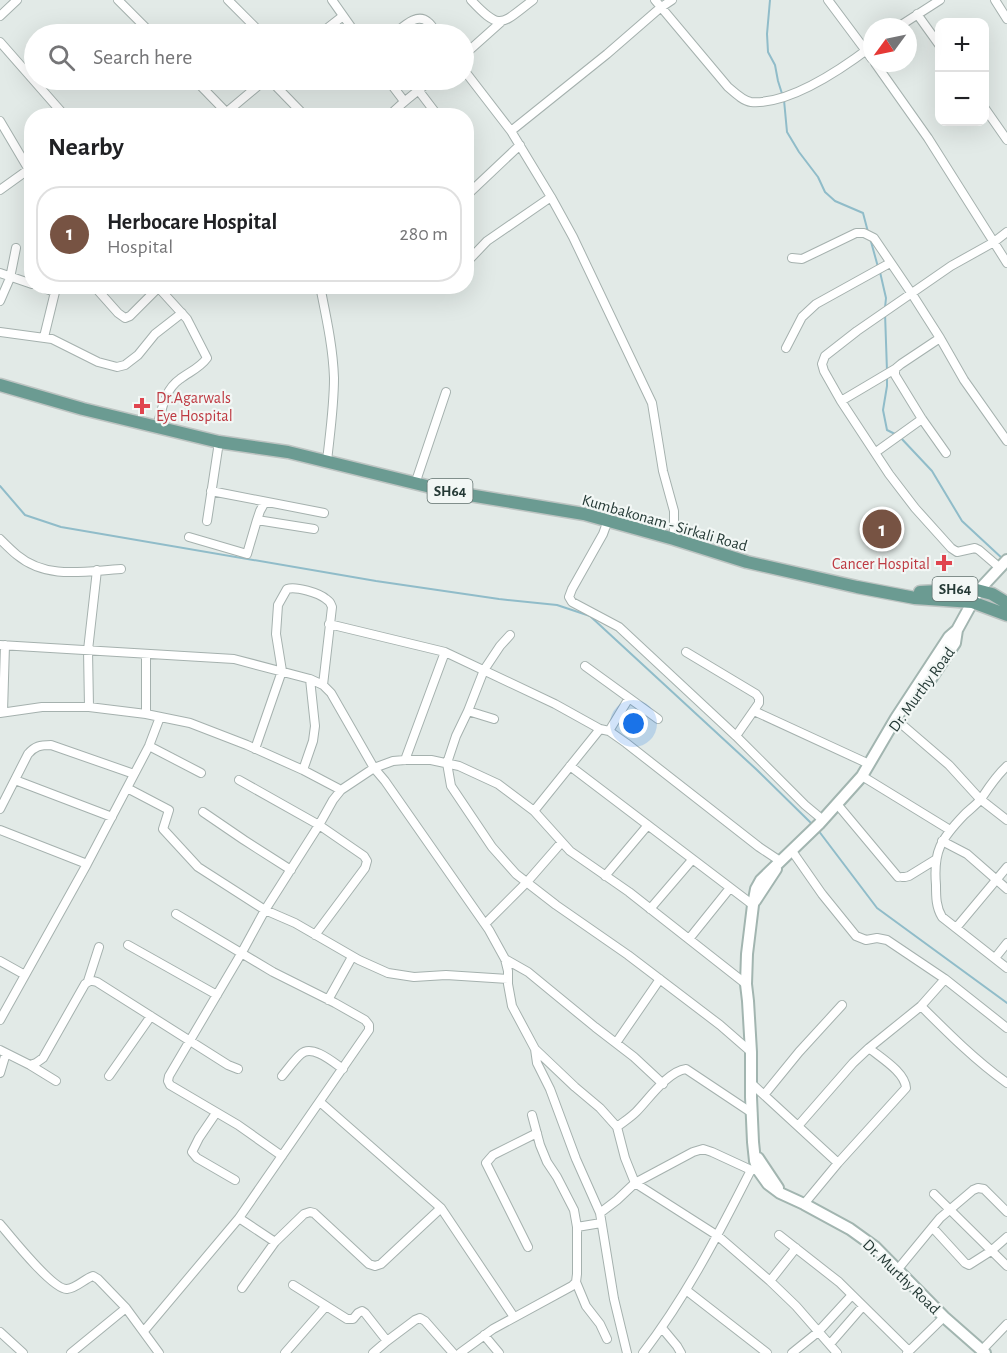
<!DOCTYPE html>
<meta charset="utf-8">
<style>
:root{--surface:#fff;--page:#f6f6f6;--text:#202124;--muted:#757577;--line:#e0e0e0;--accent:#775343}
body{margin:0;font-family:"Alegreya Sans",sans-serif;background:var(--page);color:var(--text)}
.controls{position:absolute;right:18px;top:18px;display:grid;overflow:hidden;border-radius:12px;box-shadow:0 6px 24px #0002}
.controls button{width:54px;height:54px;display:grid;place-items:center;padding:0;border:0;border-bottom:2px solid var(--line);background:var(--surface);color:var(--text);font:30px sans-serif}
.compass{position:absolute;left:863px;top:18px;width:54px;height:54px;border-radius:50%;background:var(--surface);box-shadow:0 6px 24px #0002;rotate:237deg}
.you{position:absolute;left:634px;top:724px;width:21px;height:21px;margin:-15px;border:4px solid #fff;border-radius:50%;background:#1a73e8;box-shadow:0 0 0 9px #1a73e833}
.badge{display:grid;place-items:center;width:39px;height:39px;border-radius:50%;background:var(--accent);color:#fff;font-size:20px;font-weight:700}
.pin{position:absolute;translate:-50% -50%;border:3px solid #fff;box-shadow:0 2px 6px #0006}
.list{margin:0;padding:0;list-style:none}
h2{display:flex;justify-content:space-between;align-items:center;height:78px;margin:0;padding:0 24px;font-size:26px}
h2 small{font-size:20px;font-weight:400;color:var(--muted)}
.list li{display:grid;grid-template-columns:39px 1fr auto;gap:18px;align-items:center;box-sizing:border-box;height:96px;margin:0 12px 12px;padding:0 12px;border:2px solid var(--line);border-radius:24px}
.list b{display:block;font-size:22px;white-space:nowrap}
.list p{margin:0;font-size:20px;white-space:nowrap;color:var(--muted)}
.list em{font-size:20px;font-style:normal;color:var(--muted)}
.icon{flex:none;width:33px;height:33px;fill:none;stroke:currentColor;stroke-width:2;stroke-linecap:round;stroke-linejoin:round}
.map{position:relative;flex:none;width:1007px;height:1353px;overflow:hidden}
.search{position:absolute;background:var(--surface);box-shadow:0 6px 24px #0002;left:24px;top:24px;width:450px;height:66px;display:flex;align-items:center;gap:15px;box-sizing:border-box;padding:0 21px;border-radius:33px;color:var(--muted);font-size:22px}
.panel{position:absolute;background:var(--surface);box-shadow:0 6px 24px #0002;left:24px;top:108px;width:450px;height:186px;border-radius:24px}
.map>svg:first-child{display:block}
</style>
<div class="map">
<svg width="1007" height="1353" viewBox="0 0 1007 1353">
<rect width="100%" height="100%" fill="#e2eae7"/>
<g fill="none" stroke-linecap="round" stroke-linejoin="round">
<path stroke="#90bcc9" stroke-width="2" d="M770,0L767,34L768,52L775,65L778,81L784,100L787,132L799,152L818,177L825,192L835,201L863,213L868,232
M870,238L878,267
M880,272L886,298L885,308
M885,313L887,371
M887,376V386L883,410L887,430L895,434
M900,437L932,471L962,521L1004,560
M0,486L25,515L61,527L376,581L499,599L557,605L590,616L757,770L812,824
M818,830L877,908L1007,1003"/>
<g stroke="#a5b1ae" stroke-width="10">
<path id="minor" d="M118,0L152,34
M228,0L262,34
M332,0L356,34
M471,0C501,32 501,24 533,0
M655,0L728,87C735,93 743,101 751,102C790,105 843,68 872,46
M828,0L872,59
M995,0L1007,19
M917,14L940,46
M0,16L17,0
M898,27L940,0
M320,34L343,16
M394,34C403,27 417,12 428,22C432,25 435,31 437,34
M0,42L65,116
M464,55L501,22
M875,63L928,138L1007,263
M464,70L511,131L551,197L573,237L652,403L663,471L674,511V539
M195,80L230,116
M270,80L305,116
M388,80L404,101
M419,91L438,116
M984,107L1007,140
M222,116L265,80
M389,116C402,102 417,92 431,80
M0,121L29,170L32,172
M511,131L607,54L660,8L672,0
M0,190L32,167
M466,196L520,145
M792,258L802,259L856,233H864L874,238L912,294L940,338L964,380L1007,441
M466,263L487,241L551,197
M0,273L32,284
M38,286L55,292
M94,286L118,313L125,318L130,316L160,286
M157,286L187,319L207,358C200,368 189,372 180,379C164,390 162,410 157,427
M320,286C326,316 333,347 334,378C334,406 330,433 327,461
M0,301L10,278L16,248
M0,332L52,339L98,362L117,367L125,365L138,355L155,334L182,313
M44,337L55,292L59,286
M940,338L901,364L895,369V375L922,419L946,453
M786,348L802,317L816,304L890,263
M841,401L895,369
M876,452L922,419
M415,484L446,392
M211,491L324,513
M265,502L260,511L257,520L314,529
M608,520L603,534L572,589L569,597L572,602L619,627L736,736L805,805L823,820
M207,521L219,442
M189,537L247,554L257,520
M0,539C5,544 11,550 17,555C47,580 85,571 121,569
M1000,568L979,550L975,548L957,552L951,548L915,508L889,474L841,401L824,371L822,364L825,356L857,331L951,266L994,242L1007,232
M329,624L445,652L555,704L600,729L609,731L626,743L759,847L780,861
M510,635L500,646L484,670L468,711L456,736L447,763L451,786L492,847L516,874L556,905L628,955L720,1025L751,1052
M0,645L234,659L310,679L323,685L331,693L374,768L385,781L489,930L505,959L508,971V984L512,1006L535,1049L537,1063L550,1089L576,1159L600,1213L614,1299L627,1353
M686,652L756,694L759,698V703L736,736
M146,654V714
M585,666L658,719
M89,707L88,650L97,570
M468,711L494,719
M754,711L869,764
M3,712L5,645
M0,713L42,707H89L146,714L190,723L247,745L303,770L341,790
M899,722L949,765L980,799L1007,820
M609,731L629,698
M149,746L201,773
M255,749L282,671L276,634L278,605L287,589C296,586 319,593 326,599C330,602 330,602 332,607L323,685
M405,760L445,652
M570,766L753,905
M1007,766C996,776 989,787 981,799C976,805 969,810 964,815C941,839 933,851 936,885C936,897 936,907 942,917L1007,968
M303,770L313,741L315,726L310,679
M862,776L950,830
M15,780L112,817
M239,780L319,825L364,856L367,861L365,868L315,935
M127,788L169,810L163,829L198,867L265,910L295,923L359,960L388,973L414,977L446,975L508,979
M837,804L898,877
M0,809L28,754C35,746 40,745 51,745L134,774
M534,811L600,729
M203,812L244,840L291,870
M0,830L87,864
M942,841L967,854L1007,889
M792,851L822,894L856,936L866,940L877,938L887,940L945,979L1007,1028
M605,876L648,825
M902,877H905L909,876L935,860
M650,909L692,860
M485,924L527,882L561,843
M956,928L1007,867
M689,939L730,888
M128,945L217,995
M995,958L1007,943
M505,959L528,972L595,1027L634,1057L663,1084
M0,961L25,975
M88,981L99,947
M328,1000L352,957
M921,1006C948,1033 976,1061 1007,1083
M0,1020L87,864L149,746L160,717
M616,1043L660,979
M535,1049L575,1087L600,1108L617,1127L625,1158L635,1183L718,1236L770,1281L796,1306L837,1353
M0,1050L30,1065L36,1063L43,1058L85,984C89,981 91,980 97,982L228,1065L238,1069
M30,1065L56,1081
M0,1073L6,1053
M109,1076L151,1016
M282,1076C288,1069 294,1060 301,1054C312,1044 333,1062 343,1069
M751,1083L838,1163
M764,1095L799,1052L842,1005
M320,1102L441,1208L514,1317
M216,1113L199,1138L192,1152L197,1158L235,1180
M532,1115L540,1145L547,1162L557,1177L574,1210L577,1227
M798,1126L853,1063L869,1048L921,1006L945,979
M617,1127C623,1122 630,1118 636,1112C648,1100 668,1071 686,1069L752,1113
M282,1156L238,1125L170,1085L168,1081L169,1076L241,954L265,910L319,825L333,800L341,790L374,768L393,761L405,760H431L459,766L498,784L534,811L570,851L629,892L746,984
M934,1194L1007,1266
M804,1204L838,1163L906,1088C905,1072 881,1058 869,1048
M600,1213L617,1200L635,1183L693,1152L703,1149L712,1152L751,1170
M239,1218L275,1242
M0,1224C11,1237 53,1290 67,1289C77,1288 84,1279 93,1276L98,1279L126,1308L159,1353
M933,1228L965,1263L969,1265L991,1251L1007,1237
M779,1235L839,1282L909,1351
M528,1247L486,1163L493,1155L537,1133
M898,1269L940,1218L973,1190L978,1188L984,1189L1007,1212
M770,1281L796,1248
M576,1282L586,1306L600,1324L607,1339
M293,1285L347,1319H353L358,1313L362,1311L365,1313L387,1341
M242,1288L275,1242L304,1214L310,1212L314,1213L369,1264L375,1266L381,1264L441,1208
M686,1290L767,1353
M662,1328L677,1346L681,1353
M144,1331L239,1218L369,1030V1025L365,1020L335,1003L273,972L176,914
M0,1332L23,1353
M484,1335L499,1353
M830,1344L863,1306
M982,1350L1007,1324
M71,1353L126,1308
M285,1353L326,1306
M373,1353L387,1341L415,1320L420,1318L425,1321L453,1353
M460,1353L493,1329L572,1286L576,1282L577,1274V1227L601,1223
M643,1353C686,1297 719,1233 751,1170H758
M792,1353L818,1332L852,1295
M907,1353L944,1317"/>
</g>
<g stroke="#a2b5b0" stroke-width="14">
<path id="secondary" d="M957,630L949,637L896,718L862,776L819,824L761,880L756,889L753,905L747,954L746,984L748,1001L751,1052V1097L753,1142L755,1161L758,1170L768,1184L780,1193L804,1204L850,1229L875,1247L944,1317L985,1353
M930,680L955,643L957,630L979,590L1007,560
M755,901L776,869
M758,1158L778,1188"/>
</g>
<g stroke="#bdc4c2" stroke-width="15">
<path id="primary" d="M0,385L83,409L219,442L288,452L451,492L584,514L674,539L747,562L857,587L915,598L972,602L1007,615
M920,592L973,589L992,594L1007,603"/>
</g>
<use href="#minor" stroke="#fff" stroke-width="8"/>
<use href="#secondary" stroke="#fff" stroke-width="10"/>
<use href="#primary" stroke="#6b9b92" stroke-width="12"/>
</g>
<g fill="#e0444e" stroke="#f2f7f5" stroke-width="2">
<path d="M139 397h6v6h6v6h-6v6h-6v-6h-6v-6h6z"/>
<path d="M941 554h6v6h6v6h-6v6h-6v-6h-6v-6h6z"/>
</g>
<g text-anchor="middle" stroke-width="4.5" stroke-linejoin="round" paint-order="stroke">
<g fill="#f2f7f5" stroke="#62726f" stroke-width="1.5">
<rect x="427.5" y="479" width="45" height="24" rx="4.5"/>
<rect x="932.5" y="577" width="45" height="24" rx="4.5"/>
</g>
<g font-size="15" font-weight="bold" fill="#243935">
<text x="450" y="496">SH64</text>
<text x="955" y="594">SH64</text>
</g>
<g font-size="16" fill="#be3a42" stroke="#f2f7f5" text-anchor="start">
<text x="156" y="403">Dr.Agarwals<tspan x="156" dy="18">Eye Hospital</tspan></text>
<text x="930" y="569" text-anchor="end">Cancer Hospital</text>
</g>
<g font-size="16" fill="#243935" stroke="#f2f7f5">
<text transform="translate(665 522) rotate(16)" y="6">Kumbakonam - Sirkali Road</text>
<text transform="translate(921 689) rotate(-54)" y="6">Dr. Murthy Road</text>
<text transform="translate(902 1276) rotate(44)" y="6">Dr. Murthy Road</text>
</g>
</g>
</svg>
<div class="controls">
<button>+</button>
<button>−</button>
</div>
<svg class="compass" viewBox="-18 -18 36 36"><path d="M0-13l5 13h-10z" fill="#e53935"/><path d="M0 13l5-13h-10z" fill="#757577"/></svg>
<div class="you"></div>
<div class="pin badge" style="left:882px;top:529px">1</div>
<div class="search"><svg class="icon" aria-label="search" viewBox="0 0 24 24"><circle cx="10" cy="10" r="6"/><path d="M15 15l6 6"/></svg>Search here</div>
<section class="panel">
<h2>Nearby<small></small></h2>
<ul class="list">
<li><span class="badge">1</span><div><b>Herbocare Hospital</b><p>Hospital</p></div><em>280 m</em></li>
</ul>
</section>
</div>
